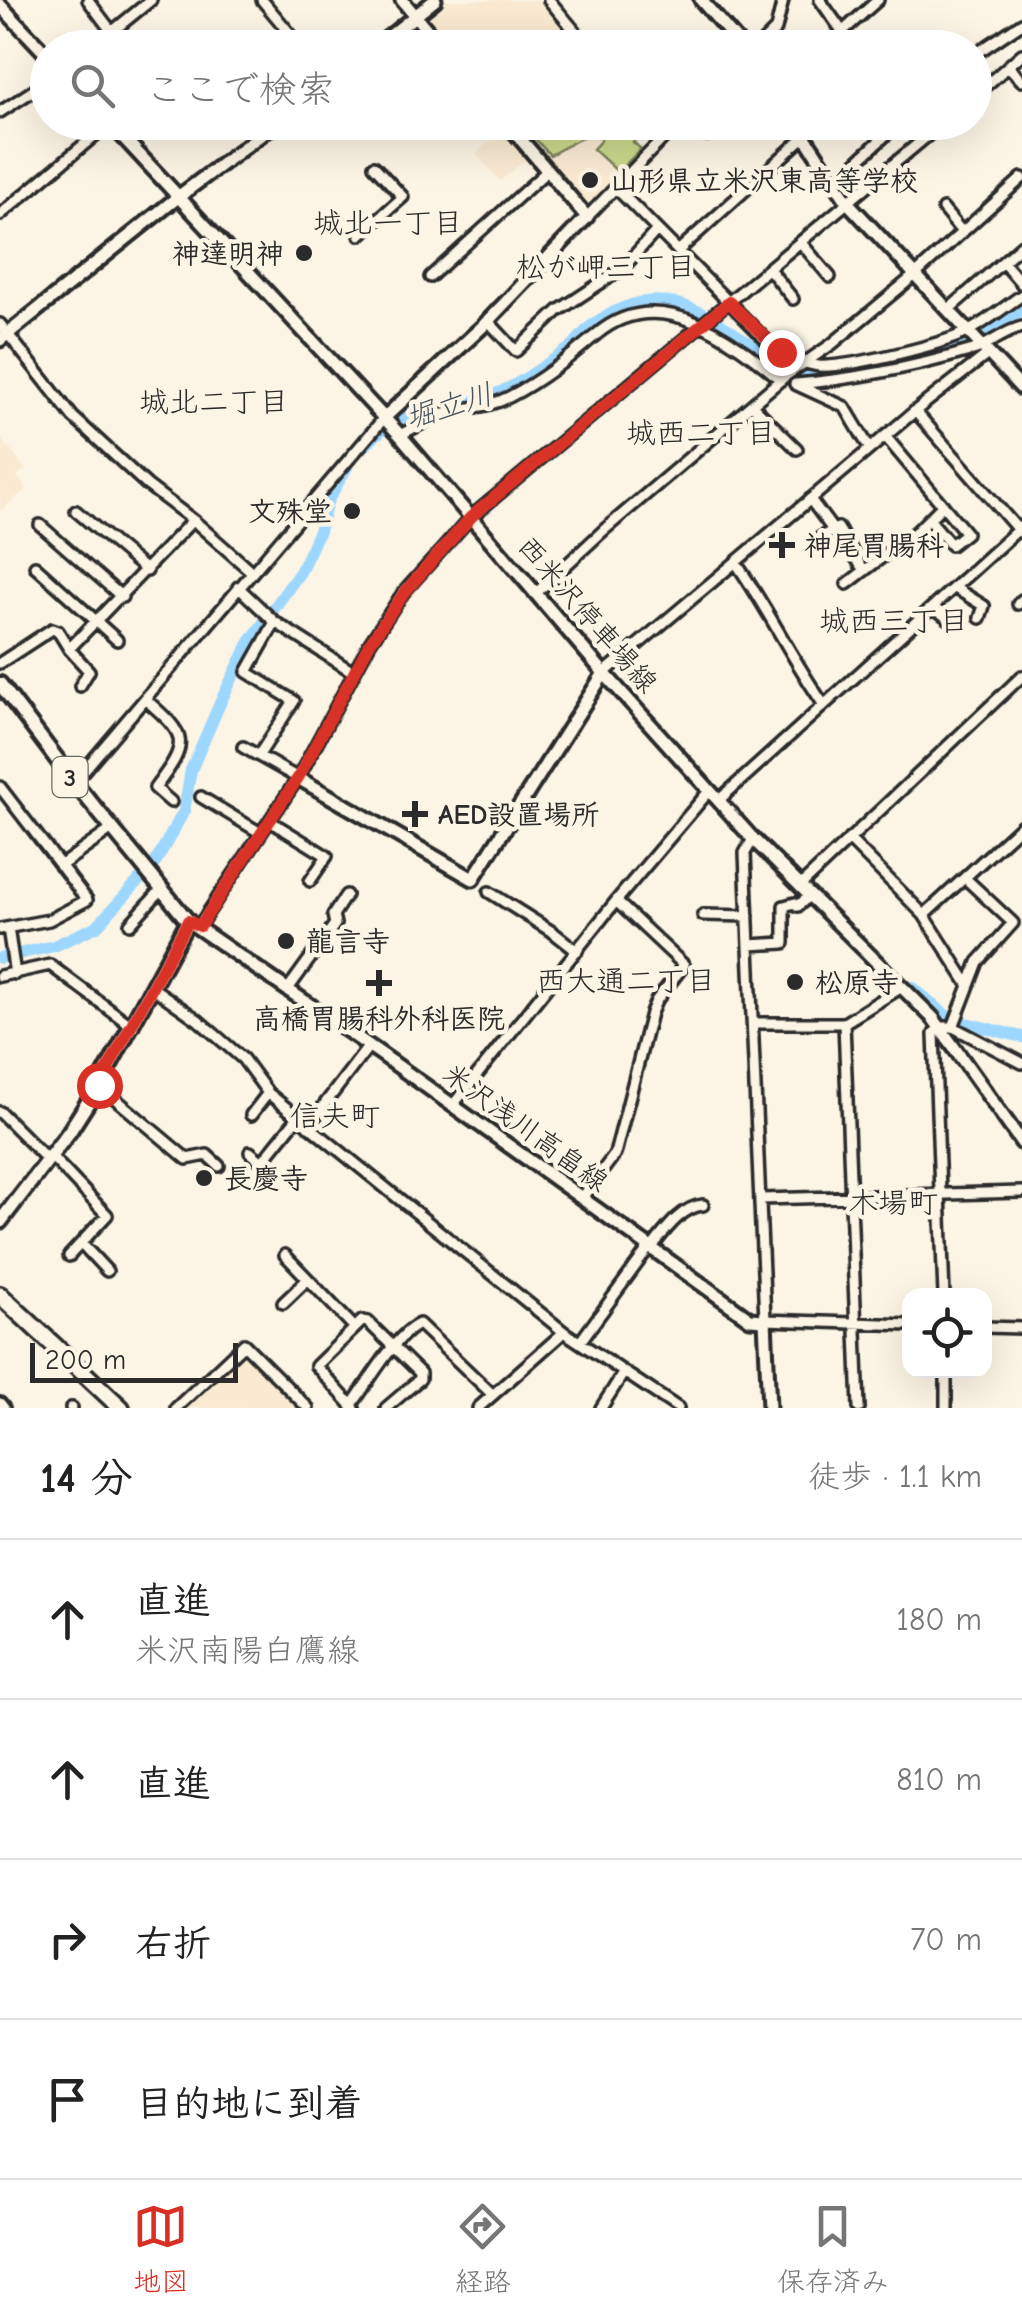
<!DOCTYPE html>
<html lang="ja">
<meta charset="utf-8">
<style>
:root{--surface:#fff;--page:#f2f2f2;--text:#222;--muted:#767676;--line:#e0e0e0;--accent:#d93025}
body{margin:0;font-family:"Comic Neue","Klee One",sans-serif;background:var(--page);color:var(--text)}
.controls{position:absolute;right:30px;bottom:30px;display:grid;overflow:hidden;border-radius:20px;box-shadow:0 10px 40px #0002}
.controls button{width:90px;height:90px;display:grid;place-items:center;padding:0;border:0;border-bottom:2px solid var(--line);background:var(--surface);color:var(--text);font:50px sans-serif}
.scale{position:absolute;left:30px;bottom:25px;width:208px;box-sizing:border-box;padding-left:10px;border:5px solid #2b2b2b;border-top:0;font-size:28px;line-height:35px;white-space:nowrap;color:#2b2b2b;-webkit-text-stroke:8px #fcf5e5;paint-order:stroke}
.stop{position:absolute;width:30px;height:30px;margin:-22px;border:8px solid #d93025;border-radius:50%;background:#fff}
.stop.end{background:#d93025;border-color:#fff;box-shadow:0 2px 10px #0008}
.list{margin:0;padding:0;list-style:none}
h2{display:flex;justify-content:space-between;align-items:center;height:130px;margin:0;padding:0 40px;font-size:42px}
h2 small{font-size:32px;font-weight:400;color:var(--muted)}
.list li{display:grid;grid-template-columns:65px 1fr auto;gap:30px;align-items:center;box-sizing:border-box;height:160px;padding:0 40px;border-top:2px solid var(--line)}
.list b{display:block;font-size:38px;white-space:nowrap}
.list p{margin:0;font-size:32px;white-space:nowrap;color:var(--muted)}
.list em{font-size:32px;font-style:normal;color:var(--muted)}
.icon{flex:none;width:55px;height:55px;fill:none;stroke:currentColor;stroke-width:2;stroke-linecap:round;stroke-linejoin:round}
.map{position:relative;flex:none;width:1022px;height:1408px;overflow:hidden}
.search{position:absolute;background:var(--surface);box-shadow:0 10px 40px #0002;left:30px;right:30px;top:30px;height:110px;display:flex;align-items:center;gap:25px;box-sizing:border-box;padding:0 35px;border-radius:55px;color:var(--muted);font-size:38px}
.sheet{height:770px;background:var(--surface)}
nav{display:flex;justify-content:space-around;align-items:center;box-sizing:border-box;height:140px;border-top:2px solid var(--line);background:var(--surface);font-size:28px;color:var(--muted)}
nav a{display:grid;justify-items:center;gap:5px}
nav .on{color:var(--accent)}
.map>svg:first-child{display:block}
</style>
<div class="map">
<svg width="1022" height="1408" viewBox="0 0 1022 1408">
<rect width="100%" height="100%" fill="#fcf5e5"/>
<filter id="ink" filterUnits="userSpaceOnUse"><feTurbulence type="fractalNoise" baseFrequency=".01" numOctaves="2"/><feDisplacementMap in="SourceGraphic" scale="20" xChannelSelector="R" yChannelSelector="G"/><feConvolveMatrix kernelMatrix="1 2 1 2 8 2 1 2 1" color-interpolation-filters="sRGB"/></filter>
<g filter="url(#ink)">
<path fill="#faead2" d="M444,0H545L585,47H448L422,18Z
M513,123H647L642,128L646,132L637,142L645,152L589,209Z
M504,129L529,157L500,181L476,153Z
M0,437L26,469L17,476L27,489L0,511Z
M244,1345L306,1408H181Z"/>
<path fill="#cad88c" stroke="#7a825c" stroke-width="2.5" d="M521,123H644L640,127L643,132L633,142L641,149L618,172L593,149L601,140L594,131L550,155Z"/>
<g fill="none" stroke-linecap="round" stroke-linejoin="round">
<path stroke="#9ed7fe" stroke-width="12" d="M366,445C406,399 449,414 498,393C522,383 547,364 569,349C577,343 582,334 590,327C603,316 628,304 645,302C705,294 748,354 801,372C832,383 933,356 965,345C986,337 1008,323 1022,308
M0,958L54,946L97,926L155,863L184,811L191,770L221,701L250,642L300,572L319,531L327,502L347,467
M912,987L950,1019L1022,1037"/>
<g stroke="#2b2b2b" stroke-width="16">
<path id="street" d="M88,0L112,32
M262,0L302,48
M549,0L589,48
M820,0L842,31
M92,48L151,0
M757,48L776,29L783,0
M824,48L878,0
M974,55L1022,23
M1008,66L1022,81
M974,96L1022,54
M0,112L48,81
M655,122L666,136
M696,122L707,135
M835,182L900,122
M616,188L770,344C783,354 803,364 819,366C847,368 946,344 971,330C988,320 1005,307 1022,295
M943,209L962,232
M0,215L111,122
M587,217L679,122
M360,235L403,197L374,166
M802,244L830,277
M678,251L804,137
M1003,262L1022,284
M770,270L793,299
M430,277L547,171
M948,310L1022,245
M488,321L516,351L558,311L622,269L657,230
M0,324L73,417L147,485L193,520L252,572
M795,384L845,407L870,449
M796,384C856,379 915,367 973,350C990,345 1004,331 1022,327
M752,405L797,449
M915,411L1020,532
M400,435C416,427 432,417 449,412C470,407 490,407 509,397C542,380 569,358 597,334C659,282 731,338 781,380
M885,436L966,533L951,545L929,519
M810,499L833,530
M76,511L147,571
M40,525L122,597
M821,537L838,528L864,571L918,530L943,505
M736,563C768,609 792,659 824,705
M35,566L117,640
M847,584L864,571
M238,587L275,622L353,672
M955,588L984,606L980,618
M535,594L604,530L784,377L832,344L915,275L1022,178
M1018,604L1022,600
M933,607L954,623
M69,649L193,520
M0,663L52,629L58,631L69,649L89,671L80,686
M604,673L915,411L989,353
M145,699C188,736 190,742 155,788L171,802
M243,747L298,778
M259,755L294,701L247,672L275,622
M74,782L384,418
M0,787L87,900L49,920L0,929
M201,797L259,832
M719,800L1022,526
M270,821L327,856L310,881
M753,839L745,853L765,1320L910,1325
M849,839L924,915L968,984
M60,866L112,829
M801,885L1022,676
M489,892L554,933L577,951
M703,915L748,916
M924,915L1022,825
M130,924L161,890
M199,926L298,778L370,643L403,593L471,517L944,122
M8,928L15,974
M749,945L784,943V906L795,903L798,906L810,895
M0,976L50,965L133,1027
M153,988L198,1020L243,1059L268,1093L564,1332L678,1408
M288,989L335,924L333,915L346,895
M753,1023H844L902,987
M844,1023L859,1408
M953,1027L978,962L1013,923L965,878
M99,1085L187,1159L207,1155L219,1166
M453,1105L616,901L710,790
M0,1112L48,1160
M251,1115L268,1093
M308,1126L368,1047
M250,1152L262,1162L298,1117
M51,1156L107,1215L69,1256
M582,1198L615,1154L651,1013L656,1001L684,965L616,901
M761,1199L1022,1192
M81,1243L107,1271
M652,1247C665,1231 681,1207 703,1205
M285,1255L355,1328L362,1321L368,1322L420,1373V1379L386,1408
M944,1296L934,1034L939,1027H953L1022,1063
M283,1303L308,1279
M984,1327L1022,1328
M580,1342L650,1246
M946,1370V1408
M0,1403L4,1408
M351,1406C368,1383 395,1335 419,1324L493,1395
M71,1408H72
M176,1408L244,1344L308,1408
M354,1408L316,1366L355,1328
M478,1408L564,1332
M601,1408L624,1372"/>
</g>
<g stroke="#2b2b2b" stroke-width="19">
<path id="secondary" d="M402,0L442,48
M701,0L743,48
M0,5L48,56
M375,48L435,0
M109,122L400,435L604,673L753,839L933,1018L1022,1143
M795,122L849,204L1022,389
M0,340L178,197L278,122
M384,418L482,327L587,217L506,122
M298,778L473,879L604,673
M188,921L381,1054L750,1319L765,1320L769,1408"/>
</g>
<g stroke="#2b2b2b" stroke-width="20">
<path id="primary" d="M0,684L74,782L188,921L99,1085L69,1132L0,1222"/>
</g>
<g stroke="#2b2b2b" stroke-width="22">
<path id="highway" d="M0,1295L121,1408"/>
</g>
<use href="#street" stroke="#fcf5e5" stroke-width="9"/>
<use href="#secondary" stroke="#fcf5e5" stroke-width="11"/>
<use href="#primary" stroke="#fcf5e5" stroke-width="12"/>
<use href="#highway" stroke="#fcf5e5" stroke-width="15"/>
</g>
</g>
<g fill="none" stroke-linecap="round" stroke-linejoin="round" filter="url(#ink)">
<path stroke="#d93025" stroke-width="12" d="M99,1085L188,921L200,926L298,778L370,643L404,593L471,517L729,302L781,352"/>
</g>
<g fill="#2b2b2b" stroke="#fcf5e5" stroke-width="4">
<circle cx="590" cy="180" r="10"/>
<circle cx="304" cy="253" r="10"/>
<circle cx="352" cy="511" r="10"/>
<path d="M777 530h10v10h10v10h-10v10h-10v-10h-10v-10h10z"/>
<path d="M410 799h10v10h10v10h-10v10h-10v-10h-10v-10h10z"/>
<circle cx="286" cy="941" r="10"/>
<circle cx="795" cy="982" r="10"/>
<path d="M374 968h10v10h10v10h-10v10h-10v-10h-10v-10h10z"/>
<circle cx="204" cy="1178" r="10"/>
</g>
<g text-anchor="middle" stroke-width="9" stroke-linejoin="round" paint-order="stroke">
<rect fill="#fcf5e5" stroke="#6a6863" stroke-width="2.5" x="52.5" y="757" width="35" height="40" rx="8"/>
<g font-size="25" font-weight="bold" fill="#2b2b2b">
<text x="70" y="786">3</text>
</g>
<g font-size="28" font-weight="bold" fill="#2b2b2b" stroke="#fcf5e5" text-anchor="start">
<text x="610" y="190">山形県立米沢東高等学校</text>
<text x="284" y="263" text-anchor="end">神達明神</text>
<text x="332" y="521" text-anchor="end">文殊堂</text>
<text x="804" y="555">神尾胃腸科</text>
<text x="438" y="824">AED設置場所</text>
<text x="306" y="951">龍言寺</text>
<text x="815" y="992">松原寺</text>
<text x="379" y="1028" text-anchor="middle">高橋胃腸科外科医院</text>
<text x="224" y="1188">長慶寺</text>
</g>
<g font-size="28" fill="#2b2b2b" stroke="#fcf5e5">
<text transform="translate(588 614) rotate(49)" y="10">西米沢停車場線</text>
<text transform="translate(526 1127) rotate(36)" y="10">米沢浅川高畠線</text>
</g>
<g font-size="30" fill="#2b2b2b" stroke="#fcf5e5">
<text x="388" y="233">城北一丁目</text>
<text x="606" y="277">松が岬三丁目</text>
<text x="214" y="412">城北二丁目</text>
<text x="701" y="443">城西二丁目</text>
<text x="894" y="631">城西三丁目</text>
<text x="626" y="991">西大通二丁目</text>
<text x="335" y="1126">信夫町</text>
<text x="893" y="1213">木場町</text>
</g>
<g font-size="30" font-style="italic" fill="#485660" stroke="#fcf5e5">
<text transform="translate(449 406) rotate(-17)" y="10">堀立川</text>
</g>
</g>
</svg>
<div class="controls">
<button><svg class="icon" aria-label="locate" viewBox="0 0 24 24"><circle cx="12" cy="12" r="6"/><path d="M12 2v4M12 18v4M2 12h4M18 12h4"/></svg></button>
</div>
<div class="scale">200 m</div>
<div class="stop" style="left:99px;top:1085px"></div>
<div class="stop end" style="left:781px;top:352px"></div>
<div class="search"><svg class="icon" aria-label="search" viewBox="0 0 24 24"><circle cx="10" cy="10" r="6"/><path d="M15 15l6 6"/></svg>ここで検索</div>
</div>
<section class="sheet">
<h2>14 分<small>徒歩 · 1.1 km</small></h2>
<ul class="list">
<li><svg class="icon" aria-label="ahead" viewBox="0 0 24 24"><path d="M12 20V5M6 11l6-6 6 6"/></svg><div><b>直進</b><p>米沢南陽白鷹線</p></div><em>180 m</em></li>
<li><svg class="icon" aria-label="ahead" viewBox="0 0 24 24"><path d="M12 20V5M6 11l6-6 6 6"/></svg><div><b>直進</b></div><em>810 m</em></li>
<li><svg class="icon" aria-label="right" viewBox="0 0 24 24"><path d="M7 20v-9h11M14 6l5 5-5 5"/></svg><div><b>右折</b></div><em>70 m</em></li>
<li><svg class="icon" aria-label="arrive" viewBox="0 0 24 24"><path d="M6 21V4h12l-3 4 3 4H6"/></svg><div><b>目的地に到着</b></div></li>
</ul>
</section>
<nav>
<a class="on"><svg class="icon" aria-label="map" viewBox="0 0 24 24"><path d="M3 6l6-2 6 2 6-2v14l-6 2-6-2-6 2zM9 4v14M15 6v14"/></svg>地図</a>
<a><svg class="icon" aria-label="directions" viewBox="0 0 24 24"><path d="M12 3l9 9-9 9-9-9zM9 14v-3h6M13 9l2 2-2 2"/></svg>経路</a>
<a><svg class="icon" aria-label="saved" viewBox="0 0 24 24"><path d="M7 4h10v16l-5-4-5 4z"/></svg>保存済み</a>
</nav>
